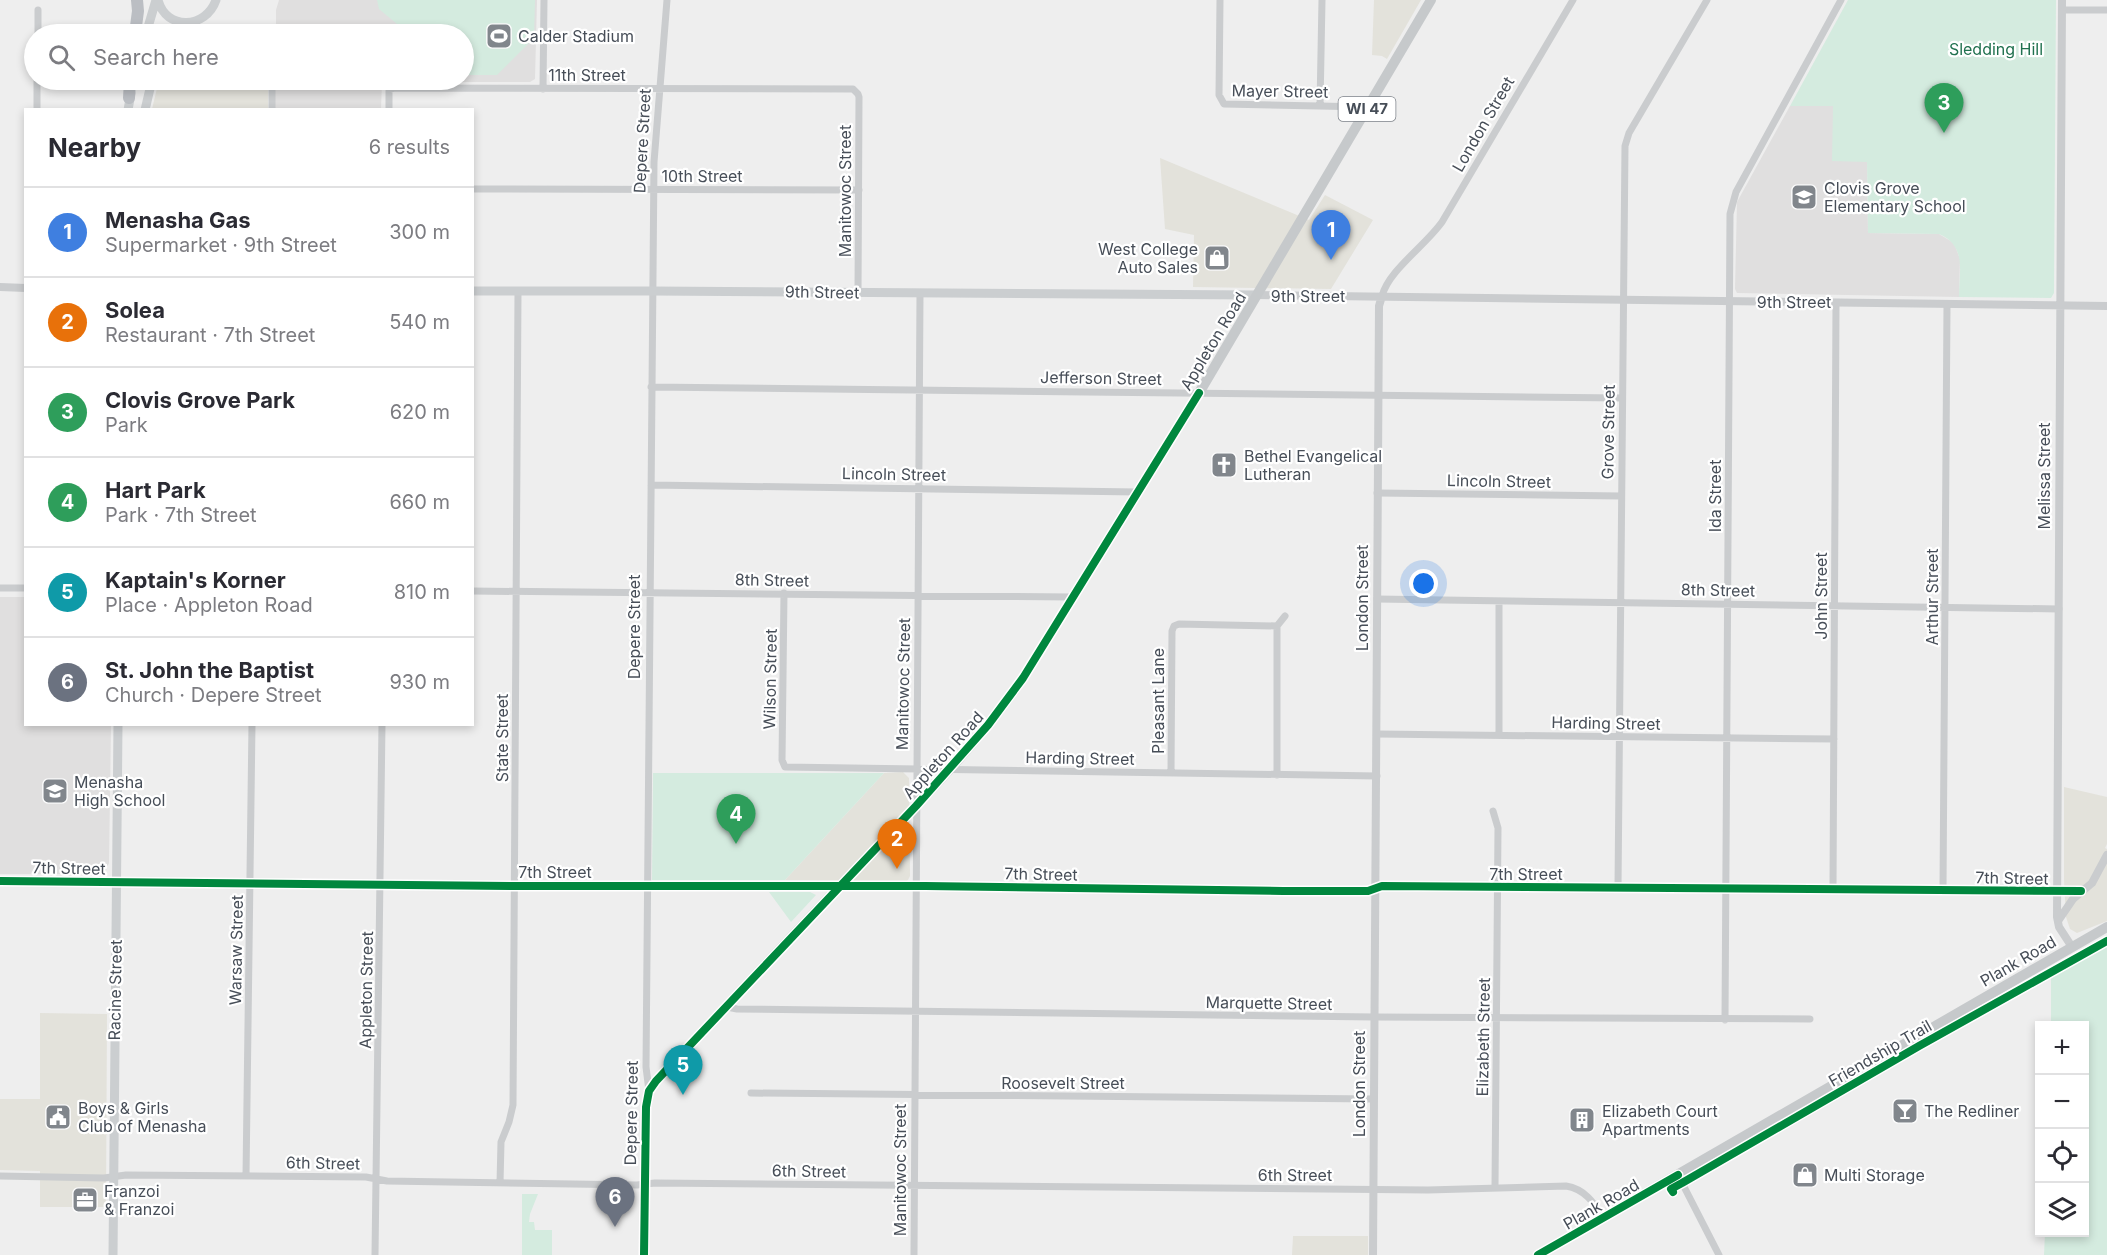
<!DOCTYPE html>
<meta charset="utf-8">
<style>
:root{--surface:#fff;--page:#f2f2f3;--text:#2b2b33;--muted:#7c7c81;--line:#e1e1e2;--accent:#81868c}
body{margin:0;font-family:Inter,sans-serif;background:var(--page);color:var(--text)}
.controls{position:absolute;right:18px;bottom:18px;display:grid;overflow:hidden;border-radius:0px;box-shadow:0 3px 9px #0003}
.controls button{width:54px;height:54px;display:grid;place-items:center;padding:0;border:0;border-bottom:2px solid var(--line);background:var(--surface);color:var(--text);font:30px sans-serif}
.you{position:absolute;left:1424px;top:584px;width:21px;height:21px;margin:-15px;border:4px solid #fff;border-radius:50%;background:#1a73e8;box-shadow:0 0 0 9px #1a73e833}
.badge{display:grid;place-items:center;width:39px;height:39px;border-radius:50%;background:var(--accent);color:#fff;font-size:20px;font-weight:700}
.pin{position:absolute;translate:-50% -50px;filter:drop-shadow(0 2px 3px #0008)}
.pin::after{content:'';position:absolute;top:32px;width:21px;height:18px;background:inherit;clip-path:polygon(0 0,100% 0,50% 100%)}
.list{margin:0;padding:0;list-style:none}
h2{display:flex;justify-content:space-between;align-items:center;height:78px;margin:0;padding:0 24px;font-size:26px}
h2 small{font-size:20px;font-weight:400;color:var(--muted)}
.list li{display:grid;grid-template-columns:39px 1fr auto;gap:18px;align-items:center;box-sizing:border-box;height:90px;padding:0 24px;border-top:2px solid var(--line)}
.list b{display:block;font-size:22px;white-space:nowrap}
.list p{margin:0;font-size:20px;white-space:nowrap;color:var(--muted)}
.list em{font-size:20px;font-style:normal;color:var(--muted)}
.icon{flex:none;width:33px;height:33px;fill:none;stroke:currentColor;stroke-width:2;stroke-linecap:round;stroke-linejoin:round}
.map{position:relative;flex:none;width:2107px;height:1255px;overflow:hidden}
.search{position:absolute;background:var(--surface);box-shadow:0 3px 9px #0003;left:24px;top:24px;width:450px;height:66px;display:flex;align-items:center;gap:15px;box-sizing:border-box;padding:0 21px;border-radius:33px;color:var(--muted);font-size:22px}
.panel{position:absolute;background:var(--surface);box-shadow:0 3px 9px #0003;left:24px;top:108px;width:450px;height:618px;border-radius:0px}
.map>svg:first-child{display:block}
</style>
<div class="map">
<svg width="2107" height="1255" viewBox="0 0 2107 1255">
<rect width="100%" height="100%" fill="#eee"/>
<path fill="#e3e2db" d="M1374,0H1421L1387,59L1382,56L1372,55Z
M159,80H268V109H152Z
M1160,158L1309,220L1325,195L1373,220L1331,289L1193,287L1194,235L1165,229Z
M903,772L909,778L910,876L908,880L905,882L785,880L884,773Z
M2064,787L2107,797V844L2105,848L2107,849V921L2077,933L2070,929L2066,917L2064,880Z
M40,1013L107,1014L106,1207H40V1171L0,1170V1099H40Z
M1293,1236H1368V1255H1292Z"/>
<path fill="#e0dfdf" d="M279,0H537L535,79L530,82H382L381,109L275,110V80H464V34H276V10Z
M1790,106H1833L1867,161L1868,233L1939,234L1954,243L1960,259L1959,297L1737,293L1735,289L1737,202Z
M0,597H25L26,724L111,725L109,863L106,870L100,874H0Z"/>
<path fill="#d4ebdf" d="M377,0H535L534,38L497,75H464V34H409L379,9Z
M1848,0H2056L2054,293L2051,298L1959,297C1959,271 1967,246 1939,234L1868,233L1867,162L1832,161L1833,106H1790Z
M653,773H884L785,880H652Z
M769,892H810L816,895L791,922Z
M2107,935V1255H2044L2045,1233L2084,1232V1026L2051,1025V970Z
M522,1194H538L530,1214L529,1222H534L535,1230H552V1255H522Z"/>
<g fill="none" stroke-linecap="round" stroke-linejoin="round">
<path stroke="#caccce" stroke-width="7" d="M1220,0L1219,95L1224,104L1368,107
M38,10V34
M2062,10H2107
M281,34H293
M543,89L544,0
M1320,106L1322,0
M37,110V80
M272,110V80
M389,110V91L390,89L395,88L853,89L858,94L859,97L858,293
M472,189L859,190
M1382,296C1389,270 1425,246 1442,222L1573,0
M651,387L1622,398
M651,485L1137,492
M1377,493L1621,496
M0,588H26
M472,591L1072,597
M784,593L782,760L785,767L1377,776
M1377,599L2059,609
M1499,601V735
M1377,734L1834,739
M1171,772L1172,631L1174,626L1179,624L1277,626
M1277,775V626L1285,616
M1493,811L1498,828L1495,1187
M1618,887L1625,146L1629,133L1707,0
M1833,889L1836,303
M1943,890L1947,305
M727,1007L737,1009L1375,1017L1810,1019
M1725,1020L1730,214L1736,192L1841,0
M649,1091L646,1067L654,162L667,0
M751,1093L1374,1099
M1678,1175L1719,1255
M0,1176L104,1178L126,1175L366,1177L387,1181L637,1185L655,1183L1428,1190L1566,1186C1585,1189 1594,1203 1604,1218
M246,1176L252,724
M500,1183L501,1142L509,1122L513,1105L518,292
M375,1255L382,724
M914,1255L920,294"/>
<path stroke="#caccce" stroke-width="8" d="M2062,0L2057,917L2059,927L2072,947
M0,287L26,288
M1257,295L2107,306
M0,881L514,886H926L1283,891H1368L1382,886L2081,891
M2058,921L2073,899L2092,883L2107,855
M1373,1255L1379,306L1382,296"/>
<path stroke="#cbced0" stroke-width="9" d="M158,0C166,31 206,29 216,0
M146,34L156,0
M169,34L186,23
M128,110L131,93
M145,110L152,80
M472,291H652L1257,295
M113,1255L118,724"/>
<path stroke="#c6c9cb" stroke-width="10" d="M644,1255L646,1107L649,1091L656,1081C723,1010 789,939 856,869C914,808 975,747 1023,678L1199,393L1431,0
M1538,1255L2107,927"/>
<path stroke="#bbbec3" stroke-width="12" d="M135,34L138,11L137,0
M129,98L130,80"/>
<g stroke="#fff" stroke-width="11">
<path id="cycleway" d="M0,881L514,886H926L1283,891H1368L1382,886L2081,891
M1673,1192L1671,1189L1682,1183L1919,1046L2107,941
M644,1255L646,1107L649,1091L656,1081L916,806L988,725L1023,678L1199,393
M1538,1255L1678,1175"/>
</g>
<use href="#cycleway" stroke="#00873e" stroke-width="8"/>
</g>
<defs>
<g id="stadium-square" transform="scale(1.35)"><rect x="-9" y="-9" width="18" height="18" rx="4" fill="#81868c" stroke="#fff"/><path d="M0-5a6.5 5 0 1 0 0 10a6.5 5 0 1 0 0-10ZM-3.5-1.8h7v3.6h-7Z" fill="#fff"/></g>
<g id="school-square" transform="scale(1.35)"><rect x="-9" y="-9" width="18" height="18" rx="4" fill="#81868c" stroke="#fff"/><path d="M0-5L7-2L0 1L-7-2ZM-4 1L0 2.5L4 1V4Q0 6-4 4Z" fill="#fff"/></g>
<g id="shop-square" transform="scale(1.35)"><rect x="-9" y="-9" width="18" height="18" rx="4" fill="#81868c" stroke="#fff"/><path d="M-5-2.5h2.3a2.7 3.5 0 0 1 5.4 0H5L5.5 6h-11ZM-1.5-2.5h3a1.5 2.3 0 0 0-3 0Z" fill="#fff"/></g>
<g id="church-square" transform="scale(1.35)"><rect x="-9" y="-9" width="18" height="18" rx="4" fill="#81868c" stroke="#fff"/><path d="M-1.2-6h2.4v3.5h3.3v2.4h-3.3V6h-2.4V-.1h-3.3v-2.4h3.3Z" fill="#fff"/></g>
<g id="bar-square" transform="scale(1.35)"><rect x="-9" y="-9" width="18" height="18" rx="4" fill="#81868c" stroke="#fff"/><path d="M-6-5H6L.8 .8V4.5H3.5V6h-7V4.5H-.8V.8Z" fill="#fff"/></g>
<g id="civic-square" transform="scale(1.35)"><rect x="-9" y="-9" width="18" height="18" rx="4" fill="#81868c" stroke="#fff"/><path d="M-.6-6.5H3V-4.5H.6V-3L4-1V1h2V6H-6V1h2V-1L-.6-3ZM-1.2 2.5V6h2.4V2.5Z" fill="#fff"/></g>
<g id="building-square" transform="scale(1.35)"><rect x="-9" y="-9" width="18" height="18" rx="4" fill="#81868c" stroke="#fff"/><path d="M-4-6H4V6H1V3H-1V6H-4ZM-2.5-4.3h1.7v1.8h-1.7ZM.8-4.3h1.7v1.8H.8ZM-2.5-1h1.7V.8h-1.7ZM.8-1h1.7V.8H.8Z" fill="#fff"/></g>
<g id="office-square" transform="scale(1.35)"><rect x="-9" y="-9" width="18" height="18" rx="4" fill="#81868c" stroke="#fff"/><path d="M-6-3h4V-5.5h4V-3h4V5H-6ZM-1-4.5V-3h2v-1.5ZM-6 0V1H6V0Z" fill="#fff"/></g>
</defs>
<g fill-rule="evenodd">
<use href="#stadium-square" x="499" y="36"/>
<use href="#school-square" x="1804" y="197"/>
<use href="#shop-square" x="1217" y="258"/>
<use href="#church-square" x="1224" y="465"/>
<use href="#school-square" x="55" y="791"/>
<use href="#bar-square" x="1905" y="1111"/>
<use href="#civic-square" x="58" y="1117"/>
<use href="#building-square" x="1582" y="1120"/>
<use href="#shop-square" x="1805" y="1175"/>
<use href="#office-square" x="85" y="1200"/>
</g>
<g text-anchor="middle" stroke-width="4.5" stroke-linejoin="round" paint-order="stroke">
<rect fill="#fff" stroke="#7e838a" stroke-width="1.5" x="1338.5" y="97" width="57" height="24" rx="4.5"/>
<g font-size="15" font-weight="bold" fill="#474e58">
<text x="1367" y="114">WI 47</text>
</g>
<g font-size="16" fill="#474e58" stroke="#fff" text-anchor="start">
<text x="518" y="42">Calder Stadium</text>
<text x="1824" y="194">Clovis Grove<tspan x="1824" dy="18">Elementary School</tspan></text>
<text x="1198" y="255" text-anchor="end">West College<tspan x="1198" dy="18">Auto Sales</tspan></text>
<text x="1244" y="462">Bethel Evangelical<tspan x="1244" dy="18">Lutheran</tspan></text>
<text x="74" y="788">Menasha<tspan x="74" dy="18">High School</tspan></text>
<text x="78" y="1114">Boys &amp; Girls<tspan x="78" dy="18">Club of Menasha</tspan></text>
<text x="1602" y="1117">Elizabeth Court<tspan x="1602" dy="18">Apartments</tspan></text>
<text x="1924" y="1117">The Redliner</text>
<text x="1824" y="1181">Multi Storage</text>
<text x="104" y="1197">Franzoi<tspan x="104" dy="18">&amp; Franzoi</tspan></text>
</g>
<g font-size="16" fill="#20714f" stroke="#fff">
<text x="1996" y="55">Sledding Hill</text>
</g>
<g font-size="16" fill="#474e58" stroke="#fff">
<text x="587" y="81">11th Street</text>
<text transform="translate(1280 91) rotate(1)" y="6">Mayer Street</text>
<text transform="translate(1483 124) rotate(-60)" y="6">London Street</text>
<text transform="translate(642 141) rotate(-87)" y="6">Depere Street</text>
<text x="702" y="182">10th Street</text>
<text transform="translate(845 191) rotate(-90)" y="6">Manitowoc Street</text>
<text transform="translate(822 292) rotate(1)" y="6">9th Street</text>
<text x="1308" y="302">9th Street</text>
<text x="1794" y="308">9th Street</text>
<text transform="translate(1213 341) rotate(-59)" y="6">Appleton Road</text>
<text transform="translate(1101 378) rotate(1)" y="6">Jefferson Street</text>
<text transform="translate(1608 432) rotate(-89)" y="6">Grove Street</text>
<text transform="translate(894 474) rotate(1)" y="6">Lincoln Street</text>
<text transform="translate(2044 476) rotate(-90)" y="6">Melissa Street</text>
<text transform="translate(1499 481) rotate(1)" y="6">Lincoln Street</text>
<text transform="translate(1715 496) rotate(-90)" y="6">Ida Street</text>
<text transform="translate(772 580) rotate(1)" y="6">8th Street</text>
<text transform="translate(1718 590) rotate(1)" y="6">8th Street</text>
<text transform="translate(1821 596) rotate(-90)" y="6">John Street</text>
<text transform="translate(1932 597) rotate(-90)" y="6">Arthur Street</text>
<text transform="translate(1362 598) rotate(-90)" y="6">London Street</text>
<text transform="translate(634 627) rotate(-90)" y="6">Depere Street</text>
<text transform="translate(770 679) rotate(-89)" y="6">Wilson Street</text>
<text transform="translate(903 684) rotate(-89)" y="6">Manitowoc Street</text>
<text transform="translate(1158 701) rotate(-90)" y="6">Pleasant Lane</text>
<text transform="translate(1606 723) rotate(1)" y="6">Harding Street</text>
<text transform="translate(502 738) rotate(-90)" y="6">State Street</text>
<text transform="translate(943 755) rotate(-48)" y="6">Appleton Road</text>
<text transform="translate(1080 758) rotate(1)" y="6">Harding Street</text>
<text transform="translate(69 868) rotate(1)" y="6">7th Street</text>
<text x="555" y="878">7th Street</text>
<text transform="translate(1041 874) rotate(1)" y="6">7th Street</text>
<text x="1526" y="880">7th Street</text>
<text transform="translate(2012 878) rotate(1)" y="6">7th Street</text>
<text transform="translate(236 950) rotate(-89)" y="6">Warsaw Street</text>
<text transform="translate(2018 961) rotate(-30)" y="6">Plank Road</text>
<text transform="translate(115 990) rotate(-89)" y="6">Racine Street</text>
<text transform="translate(366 990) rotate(-89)" y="6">Appleton Street</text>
<text transform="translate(1269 1003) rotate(1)" y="6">Marquette Street</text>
<text transform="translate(1483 1037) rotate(-89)" y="6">Elizabeth Street</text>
<text transform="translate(1880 1053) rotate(-30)" y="6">Friendship Trail</text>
<text x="1063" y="1089">Roosevelt Street</text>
<text transform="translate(1359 1084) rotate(-90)" y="6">London Street</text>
<text transform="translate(631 1113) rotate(-89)" y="6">Depere Street</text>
<text transform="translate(323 1163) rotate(1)" y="6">6th Street</text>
<text transform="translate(900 1170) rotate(-90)" y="6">Manitowoc Street</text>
<text transform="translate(809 1171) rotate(1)" y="6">6th Street</text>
<text x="1295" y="1181">6th Street</text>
<text transform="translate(1601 1204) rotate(-30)" y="6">Plank Road</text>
</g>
</g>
</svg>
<div class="controls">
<button>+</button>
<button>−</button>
<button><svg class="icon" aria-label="locate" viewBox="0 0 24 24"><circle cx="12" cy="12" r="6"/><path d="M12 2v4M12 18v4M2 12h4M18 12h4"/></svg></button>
<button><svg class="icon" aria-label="layers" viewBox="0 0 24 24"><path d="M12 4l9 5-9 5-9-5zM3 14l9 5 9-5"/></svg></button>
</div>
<div class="you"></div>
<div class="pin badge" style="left:1331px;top:260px;background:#3f7fe0">1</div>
<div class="pin badge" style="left:897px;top:869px;background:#e8710a">2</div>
<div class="pin badge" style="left:1944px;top:133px;background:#2e9e5b">3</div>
<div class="pin badge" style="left:736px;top:844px;background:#2e9e5b">4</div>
<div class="pin badge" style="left:683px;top:1095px;background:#0f9aa8">5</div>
<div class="pin badge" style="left:615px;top:1227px;background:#6b7280">6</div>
<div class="search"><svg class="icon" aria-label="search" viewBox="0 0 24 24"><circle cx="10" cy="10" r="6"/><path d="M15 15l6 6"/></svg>Search here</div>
<section class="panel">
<h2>Nearby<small>6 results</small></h2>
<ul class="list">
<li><span class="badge" style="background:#3f7fe0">1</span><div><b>Menasha Gas</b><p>Supermarket · 9th Street</p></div><em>300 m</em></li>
<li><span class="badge" style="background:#e8710a">2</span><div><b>Solea</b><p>Restaurant · 7th Street</p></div><em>540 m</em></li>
<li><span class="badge" style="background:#2e9e5b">3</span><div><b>Clovis Grove Park</b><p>Park</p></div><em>620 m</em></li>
<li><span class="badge" style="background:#2e9e5b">4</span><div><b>Hart Park</b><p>Park · 7th Street</p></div><em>660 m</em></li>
<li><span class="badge" style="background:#0f9aa8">5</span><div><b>Kaptain's Korner</b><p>Place · Appleton Road</p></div><em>810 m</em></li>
<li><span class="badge" style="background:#6b7280">6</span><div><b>St. John the Baptist</b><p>Church · Depere Street</p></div><em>930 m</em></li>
</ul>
</section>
</div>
